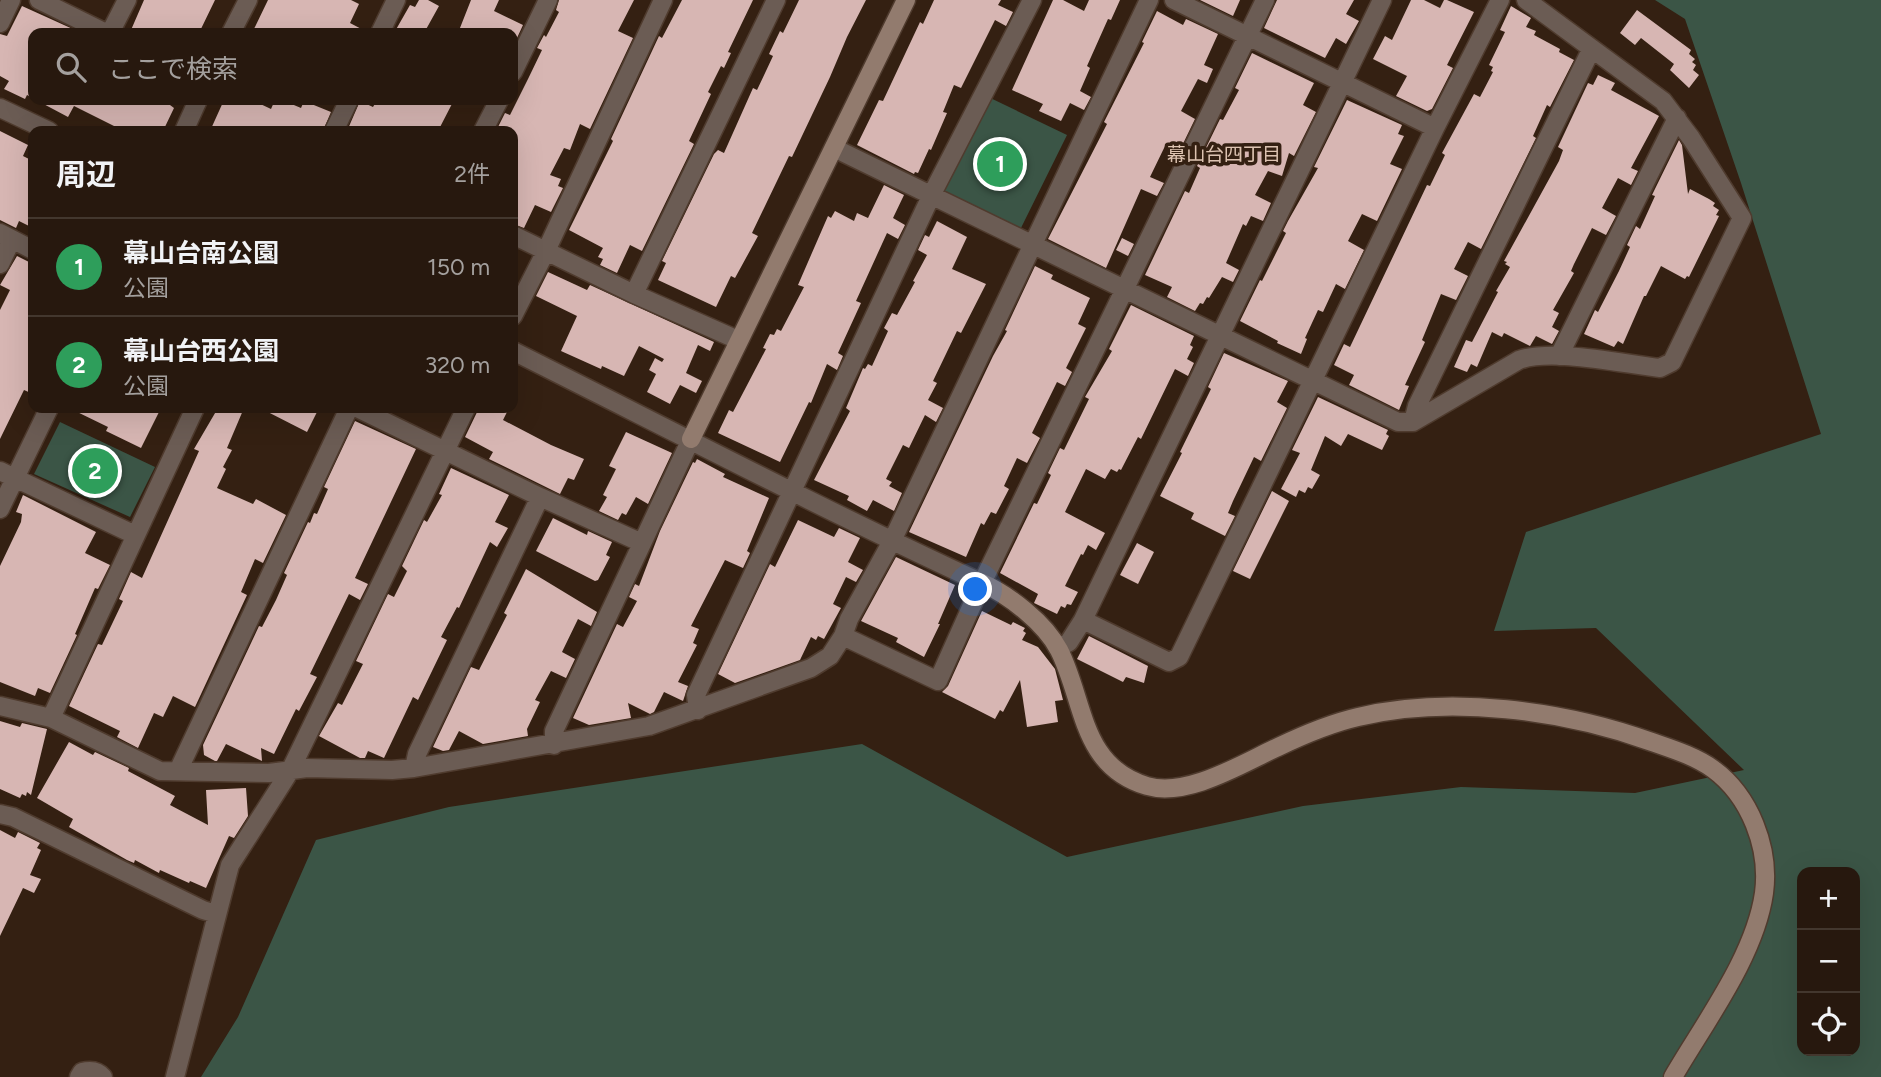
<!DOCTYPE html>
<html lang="ja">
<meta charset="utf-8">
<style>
:root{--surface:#27180e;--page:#2f2117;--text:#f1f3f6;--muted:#a4a09e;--line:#43372e;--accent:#ea580c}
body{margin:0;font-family:Figtree,"Noto Sans JP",sans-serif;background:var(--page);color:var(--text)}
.controls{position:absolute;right:21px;bottom:21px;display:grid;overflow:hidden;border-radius:14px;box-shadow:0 7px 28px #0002}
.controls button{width:63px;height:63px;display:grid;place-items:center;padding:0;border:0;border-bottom:2px solid var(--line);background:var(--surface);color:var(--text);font:35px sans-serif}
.you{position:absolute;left:976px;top:590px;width:24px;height:24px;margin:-18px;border:5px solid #fff;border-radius:50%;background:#1a73e8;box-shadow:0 0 0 10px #1a73e833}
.badge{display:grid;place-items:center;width:46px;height:46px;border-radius:50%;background:var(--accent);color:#fff;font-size:23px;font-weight:700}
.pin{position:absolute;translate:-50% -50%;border:4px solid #fff;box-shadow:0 2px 7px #0006}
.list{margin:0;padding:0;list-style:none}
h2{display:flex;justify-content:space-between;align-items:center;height:91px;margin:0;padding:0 28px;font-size:30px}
h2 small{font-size:23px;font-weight:400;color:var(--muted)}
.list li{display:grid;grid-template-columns:46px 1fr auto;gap:21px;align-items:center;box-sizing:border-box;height:98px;padding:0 28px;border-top:2px solid var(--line)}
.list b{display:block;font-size:26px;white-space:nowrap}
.list p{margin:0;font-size:23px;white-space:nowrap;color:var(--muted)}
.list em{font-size:23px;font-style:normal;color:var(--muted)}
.icon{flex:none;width:38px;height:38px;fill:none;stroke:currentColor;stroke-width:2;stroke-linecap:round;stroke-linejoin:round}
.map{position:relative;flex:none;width:1881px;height:1077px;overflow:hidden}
.search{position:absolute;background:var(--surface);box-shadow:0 7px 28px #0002;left:28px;top:28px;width:490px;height:77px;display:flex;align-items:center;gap:18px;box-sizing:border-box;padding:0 24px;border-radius:14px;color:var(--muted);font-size:26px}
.panel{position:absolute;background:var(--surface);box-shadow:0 7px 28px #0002;left:28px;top:126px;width:490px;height:287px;border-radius:14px}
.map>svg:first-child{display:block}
</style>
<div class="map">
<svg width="1881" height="1077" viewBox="0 0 1881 1077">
<rect width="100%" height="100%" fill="#342012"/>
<path fill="#3b5546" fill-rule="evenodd" d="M1655,0H1881V1077H201L238,1017L316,840L449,807L862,744L1067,857L1303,806L1461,787L1635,793L1744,770L1596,628L1494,631L1526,532L1821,434L1741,183L1685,19ZM1802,872H1855V1051H1802Z
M982,94L1067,135L1018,234L932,194Z
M60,422L155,467L130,517L34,474Z"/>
<path fill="#d7b6b3" d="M144,0H215L199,33H139L131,30Z
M268,0H351L359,4L350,23L369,33H252Z
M419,0H428L439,6L424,33H394L410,5L415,7Z
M471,0H499L494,11L523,25L517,38L513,33H458Z
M559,0H634L618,31L633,38L590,129L580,124L570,150L564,148L550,175L561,179L558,186L563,188L551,212L535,205L524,228L513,224V131H496L505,113L510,115L528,79L542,50L537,48L544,35L546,37L559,12L556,10Z
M682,0H753L728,52L731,53L724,68L721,66L708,92L711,94L689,141L694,144L642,251L630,245L617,273L600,265L603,259L598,257L603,248L569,230L613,141L611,139L659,36L662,38Z
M799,0H866L847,37L830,77L792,157L789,156L752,233L758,236L735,278L731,276L716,307L658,280L666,263L662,261L714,154L718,150L724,153L753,88L757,90L773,56L769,54L780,31L783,33Z
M934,0H1001L998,5L1013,12L1006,26L995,20L961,88L954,85L943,112L947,113L931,150L929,149L918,173L915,172L914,174L857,145L879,100L883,101L920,22L923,24Z
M1053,0H1063L1084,11L1089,0H1120L1111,20L1108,19L1087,66L1090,68L1080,91L1091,97L1084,110L1070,103L1061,121L1039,111L1043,104L1012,90Z
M1200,0H1240L1233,16Z
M1277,0H1354L1346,14L1359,21L1346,44L1336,38L1325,58L1264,28Z
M1411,0H1424L1440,8L1444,0H1447L1474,12L1447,65L1453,68L1432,109L1427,111L1396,96L1407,76L1373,59L1385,36L1392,40Z
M22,6L75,30V33H33V98L27,95L25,99L4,89L9,81L0,76V34L7,36Z
M1511,6L1531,18L1526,27L1536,31L1534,35L1560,49L1559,52L1574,60L1550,107L1547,105L1533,136L1536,138L1481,249L1468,242L1454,269L1468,276L1456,300L1441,294L1422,340L1425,342L1405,385L1409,386L1399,410L1349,385L1354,375L1334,365L1344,344L1350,347L1427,185L1430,186L1445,155L1442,153L1474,94L1480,97L1493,72L1491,71L1493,67L1489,65L1505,32L1500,30Z
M1637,10L1691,50L1689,54L1695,59L1692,62L1696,65L1693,70L1699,75L1689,88L1670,70L1674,64L1641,38L1635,45L1620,33Z
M1157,11L1183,25L1186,19L1218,34L1204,65L1213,69L1207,83L1198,79L1181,111L1195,119L1179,152L1166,144L1150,177L1164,183L1157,196L1141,189L1106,268L1048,239L1107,124L1104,122L1144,43L1142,42Z
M1252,53L1314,83L1303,105L1316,112L1294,156L1289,153L1282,176L1268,171L1255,195L1271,203L1263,221L1251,216L1246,226L1243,224L1226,263L1239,270L1233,282L1222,277L1209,298L1207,297L1203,304L1200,303L1195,311L1167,297L1172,287L1145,275L1185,191L1189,193L1200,168L1197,166L1220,119L1223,120L1239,90L1235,88Z
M1598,75L1615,83L1611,90L1659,116L1631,168L1638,171L1631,185L1618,178L1602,208L1616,216L1606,235L1592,228L1574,264L1571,271L1574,273L1553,310L1559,313L1552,327L1559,331L1552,344L1536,336L1530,346L1504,333L1502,337L1492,332L1477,367L1471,364L1467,372L1454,367L1466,340L1472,342L1498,292L1496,291L1510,267L1505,264L1507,262L1504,261L1559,161L1563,150L1558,147L1588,83L1593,85Z
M36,100H172L170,105L174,108L163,131H124L74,106L68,117Z
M224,100H252L271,109L275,100H282L301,108L304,101L331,112L323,131H210Z
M377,100H454L438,131H347L360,101L373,107Z
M1347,100L1402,125L1398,134L1404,136L1390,164L1402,169L1377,221L1362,214L1348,241L1364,250L1345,289L1336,284L1323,312L1318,310L1305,338L1307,339L1301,354L1277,343L1278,341L1240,321L1260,280L1262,281L1286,233L1283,231L1288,221L1318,168L1314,167Z
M0,131L28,145L23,156L33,161V228L19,221L16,228L0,220Z
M1679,140L1682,145L1688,194L1690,189L1709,199L1715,203L1713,206L1719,210L1716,215L1719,216L1689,277L1687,276L1685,279L1661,266L1646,296H1644L1623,344L1618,341L1614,347L1584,334L1595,310L1598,312L1619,271L1630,247L1627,245L1636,226L1640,229L1655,196L1652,195Z
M884,185L904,195L893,218L905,225L898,239L887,233L856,301L861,303L838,353L843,356L837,370L827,364L811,403L809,402L780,462L718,433L729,410L733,412L766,349L763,348L770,334L774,335L777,329L781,331L804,287L798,285L828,216L831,218L835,211L854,221L857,213L868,218Z
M937,221L967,237L952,269L986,284L961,333L957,331L933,381L937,383L928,400L943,408L936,422L925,415L909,448L903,445L886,479L892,482L889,486L902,493L894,511L873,500L867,511L847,500L849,496L814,480L850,411L846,408L863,368L865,369L868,364L872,366L888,331L884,328L892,313L897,315L915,282L913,281L927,255L918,250L925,235L929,237Z
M1122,238L1134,244L1128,256L1116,250Z
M17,256L33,264V394L24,390L0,439V310L10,290L0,285Z
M1035,266L1053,275L1051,279L1090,298L1078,324L1086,328L1066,368L1072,372L1065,386L1057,382L1032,433L1040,438L1027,463L1017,458L1004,486L1009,489L996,514L991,512L984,525L981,523L966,557L909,532L993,356L1007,331L1005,330Z
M548,272L587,290L590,285L714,342L710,351L698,345L686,373L702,381L696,393L680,385L670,404L647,392L656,374L649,370L655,358L662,362L664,359L639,346L624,376L602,366L601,369L561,351L577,316L536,296Z
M1131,305L1194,336L1190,345L1193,347L1187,359L1194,363L1188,376L1175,369L1141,439L1138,437L1121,470L1119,469L1117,472L1111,469L1105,479L1086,469L1065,512L1105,533L1096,550L1088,545L1083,555L1081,554L1065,586L1078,592L1071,605L1067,604L1065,608L1061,606L1057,614L1034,603L1038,594L1000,573L1034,503L1037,504L1051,475L1048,473L1060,448L1064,450L1089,399L1085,397L1112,351L1109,349Z
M1224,353L1288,381L1277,402L1287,408L1261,461L1254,457L1233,501L1228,513L1235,516L1225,536L1191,519L1194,513L1160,496L1182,453L1180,452L1211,389L1208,387Z
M1318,397L1388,430L1386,434L1389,436L1382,450L1348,434L1341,446L1325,436L1311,470L1320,475L1312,489L1308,487L1305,493L1299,490L1296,497L1281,489L1300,453L1292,450Z
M69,408H161L141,448L106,431L108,427Z
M218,408H244L227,448L232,450L223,467L226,469L217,488L253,504L256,499L286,515L263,563L255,559L241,592L247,595L195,707L173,696L163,717L154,713L138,748L117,737L120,731L69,706L98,644L102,645L123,601L119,599L131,572L142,578L199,451L194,449Z
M260,408H319L307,432Z
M479,408H509L503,420L551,445L584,459L574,480L568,478L560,494L489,459L493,452L465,437Z
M355,421L416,449L355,578L368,584L360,600L349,594L310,674L317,677L299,711L296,709L274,754L261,748L262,761L226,744L217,761H215L204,755L203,745L259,626L262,627L276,600L287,575L284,573L308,522L310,523L314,513L317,514L328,489L324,487Z
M626,432L672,453L648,504L636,497L626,515L622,513L618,520L599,511L607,497L603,495L616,469L609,466Z
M697,459L725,474L723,477L769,498L747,551L750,553L743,568L725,560L691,626L699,629L693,643L697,645L678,682L688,686L683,701L664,692L654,712L650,714L628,703L631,718L589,725L573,718L617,624L623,627L637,601L629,597L635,584L639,586L660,531L693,462L695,463Z
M451,468L509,495L495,522L508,528L497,547L490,542L459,608L457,607L441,637L447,640L418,700L413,697L384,758L368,751L365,758H360L319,736L338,703L342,705L363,664L356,661L388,594L394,597L407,571L402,566L424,520L427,522L442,495L439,494Z
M1272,491L1289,501L1250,579L1233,571Z
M23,495L96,532L85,553L110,565L98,589L95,588L75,634L77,635L50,693L38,688L35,696L0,682V566L21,522L22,514L16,512Z
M553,518L587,535L588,531L612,542L606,555L610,557L598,580L595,581L536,551Z
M798,520L834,537L839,528L860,538L848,562L863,570L856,582L846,577L833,604L841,608L824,639L818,636L816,640L811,637L800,660L735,683L718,674L770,564L775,567Z
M1137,543L1154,552L1138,584L1120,575Z
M896,557L955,585L938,624H940L924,657L896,642L898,638L861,621Z
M526,569L597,612L591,626L578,619L562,652L575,659L566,678L551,671L535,700L540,702L527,729L528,736L483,744L459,731L449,750L443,751L433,747L471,667L479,670L507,615L504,613Z
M982,611L1011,625L1013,622L1025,628L1023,631L1026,633L1022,640L1038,647L1055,669L1063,700L1055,701L1058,722L1027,727L1020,680L1003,712L1000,710L995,719L942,692L948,686Z
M1089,636L1148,666L1144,683L1126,677L1123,682L1077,659Z
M0,721L20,727L22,723L47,729L31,795L27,792L26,796L22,794L20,798L0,789Z
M69,742L93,755L95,752L129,768L128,771L175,796L170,805L208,825L206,790L246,788L248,816L234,838L229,836L206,888L190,881L189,883L160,870L159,873L135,860L134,863L127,860L69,827L73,819L37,798Z
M0,830L15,838L18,832L40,843L37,848L41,850L30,875L41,879L34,893L23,888L0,936Z"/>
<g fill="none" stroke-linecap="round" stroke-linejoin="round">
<g stroke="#4f3b2e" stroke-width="21">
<path id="street" d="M39,0L106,33
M1174,0L1435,128
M0,23L11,0
M110,33L127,0
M231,33L248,0
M380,33L396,0
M513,72L548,0
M0,108L49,131
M184,131L198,100
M334,131L349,100
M483,131L499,100
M834,148L1398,422H1413L1519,360C1552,348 1623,364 1660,368L1672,362L1742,218L1691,138L1663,101L1526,0
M0,233L33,250
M513,235L634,294L738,340
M0,264L12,239
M634,294L776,0
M513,316L546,251L663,0
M513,351C669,429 824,510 982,583
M1559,356L1677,118
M357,408L540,497L642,543
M1413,422L1417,406L1591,50
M0,471L135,535
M0,509L49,408
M1083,620L1382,0
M843,636L849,619L892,541L1149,0
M1058,648L1069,642L1083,620L1169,662L1179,657L1435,128L1500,0
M0,706L51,718L160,771L269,773L307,768L392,770L414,768L649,726L811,668L830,656L843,636L938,681L982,583L1265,0
M698,710L696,695L932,194L1032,0
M51,718L195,408
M554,745V731L691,439
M414,768L417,754L540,497
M178,771L349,408
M0,814L13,817L203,910L216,914
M79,1077L82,1072C90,1070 97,1070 103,1077
M175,1077L230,865L290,771L466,408"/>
</g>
<g stroke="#4f3b2e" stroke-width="21">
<path id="secondary" d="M691,439L906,0
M982,583C1009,595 1045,623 1059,650C1085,701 1080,766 1147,786C1187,798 1243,763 1278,747C1303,735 1332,723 1358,717C1450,695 1563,710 1652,742C1672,749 1695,756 1713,769C1750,796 1770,848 1764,893C1755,956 1705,1022 1673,1077"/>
</g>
<use href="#street" stroke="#6b5c54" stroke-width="18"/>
<use href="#secondary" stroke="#927b6e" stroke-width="18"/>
</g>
<g text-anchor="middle" stroke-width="7" stroke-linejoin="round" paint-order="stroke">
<g font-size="19" fill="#ddc3b1" stroke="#342012">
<text x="1224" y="161">幕山台四丁目</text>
</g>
</g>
</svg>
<div class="controls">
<button>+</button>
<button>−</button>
<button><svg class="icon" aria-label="locate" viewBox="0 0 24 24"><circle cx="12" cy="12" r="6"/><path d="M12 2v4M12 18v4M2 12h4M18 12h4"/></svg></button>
</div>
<div class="you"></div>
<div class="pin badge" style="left:1000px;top:164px;background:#2e9e5b">1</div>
<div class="pin badge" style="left:95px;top:471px;background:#2e9e5b">2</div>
<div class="search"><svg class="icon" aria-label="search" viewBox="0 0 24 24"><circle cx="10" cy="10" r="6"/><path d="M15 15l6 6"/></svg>ここで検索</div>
<section class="panel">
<h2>周辺<small>2件</small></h2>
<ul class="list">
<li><span class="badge" style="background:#2e9e5b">1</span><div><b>幕山台南公園</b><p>公園</p></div><em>150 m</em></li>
<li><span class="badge" style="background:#2e9e5b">2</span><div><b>幕山台西公園</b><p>公園</p></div><em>320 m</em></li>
</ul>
</section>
</div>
